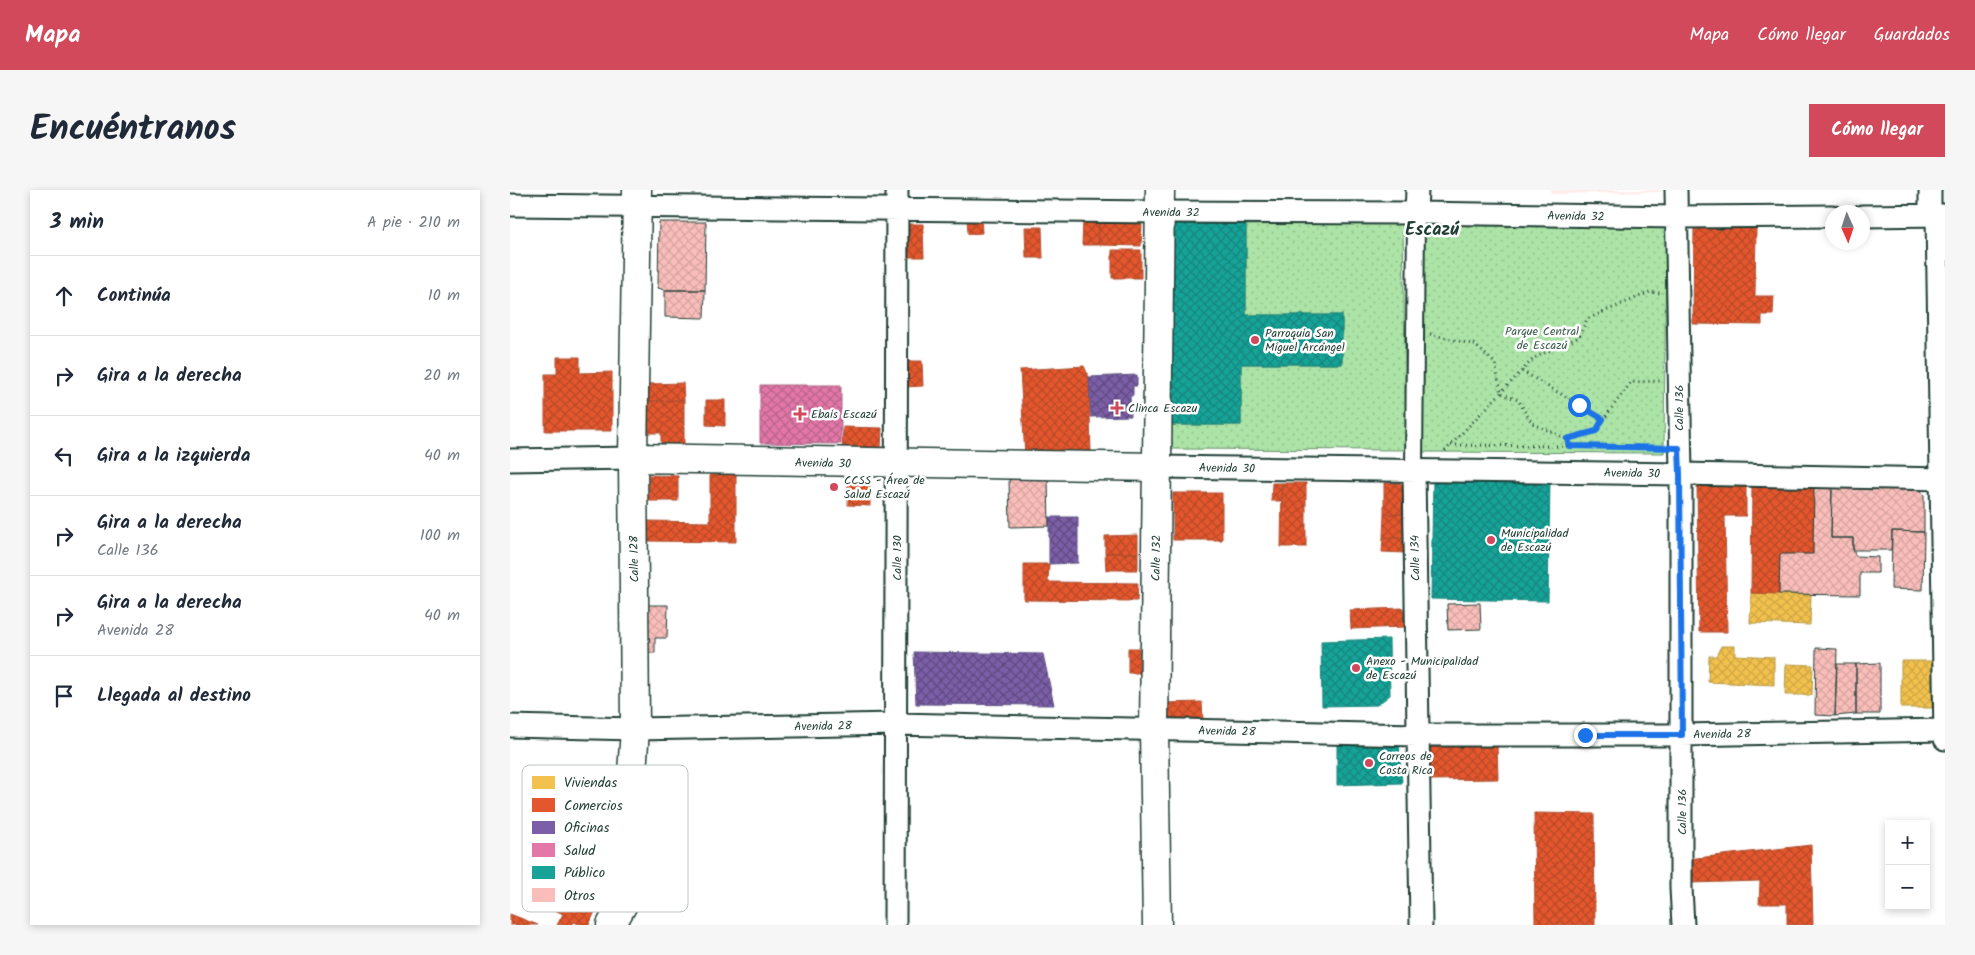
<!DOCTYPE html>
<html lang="es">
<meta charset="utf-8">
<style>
:root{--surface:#fff;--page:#f6f6f7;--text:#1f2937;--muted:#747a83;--line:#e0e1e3;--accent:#d1495b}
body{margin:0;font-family:Kalam,sans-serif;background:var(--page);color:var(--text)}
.controls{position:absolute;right:15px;bottom:15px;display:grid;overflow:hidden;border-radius:0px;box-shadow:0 2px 8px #0003}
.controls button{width:45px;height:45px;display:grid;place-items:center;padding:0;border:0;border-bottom:1px solid var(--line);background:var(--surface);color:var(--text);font:25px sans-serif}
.compass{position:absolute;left:1315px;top:15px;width:45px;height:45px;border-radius:50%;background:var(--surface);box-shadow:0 2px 8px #0003;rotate:177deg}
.stop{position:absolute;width:15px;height:15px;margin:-11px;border:4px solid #1a73e8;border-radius:50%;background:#fff}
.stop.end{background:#1a73e8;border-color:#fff;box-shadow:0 1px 5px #0008}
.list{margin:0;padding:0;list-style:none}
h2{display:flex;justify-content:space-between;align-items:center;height:65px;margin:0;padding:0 20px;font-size:21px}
h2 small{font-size:16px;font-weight:400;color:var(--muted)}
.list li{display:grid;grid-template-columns:32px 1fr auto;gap:15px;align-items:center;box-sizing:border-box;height:80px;padding:0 20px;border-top:1px solid var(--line)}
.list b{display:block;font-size:19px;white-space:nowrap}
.list p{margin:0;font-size:16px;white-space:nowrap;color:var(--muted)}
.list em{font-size:16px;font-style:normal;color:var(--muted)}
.icon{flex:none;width:28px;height:28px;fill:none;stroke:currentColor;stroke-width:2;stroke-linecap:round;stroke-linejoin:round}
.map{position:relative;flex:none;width:1435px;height:735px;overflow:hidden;border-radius:0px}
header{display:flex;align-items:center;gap:30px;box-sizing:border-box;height:70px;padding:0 25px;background:var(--accent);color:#fff}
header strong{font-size:24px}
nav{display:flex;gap:28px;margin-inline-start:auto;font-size:18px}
.intro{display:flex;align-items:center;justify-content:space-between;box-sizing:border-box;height:120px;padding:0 30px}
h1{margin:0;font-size:35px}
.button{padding:12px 22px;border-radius:0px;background:var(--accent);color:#fff;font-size:18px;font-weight:700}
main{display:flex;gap:30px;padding:0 30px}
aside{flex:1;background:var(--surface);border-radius:0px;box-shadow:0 2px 8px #0003}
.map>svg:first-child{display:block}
</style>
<header>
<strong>Mapa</strong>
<nav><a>Mapa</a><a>Cómo llegar</a><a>Guardados</a></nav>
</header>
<div class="intro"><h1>Encuéntranos</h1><a class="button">Cómo llegar</a></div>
<main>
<aside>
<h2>3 min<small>A pie · 210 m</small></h2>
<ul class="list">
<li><svg class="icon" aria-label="ahead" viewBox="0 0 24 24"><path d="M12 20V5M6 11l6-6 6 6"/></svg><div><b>Continúa</b></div><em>10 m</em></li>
<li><svg class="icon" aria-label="right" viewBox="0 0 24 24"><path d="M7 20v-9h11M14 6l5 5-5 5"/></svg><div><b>Gira a la derecha</b></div><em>20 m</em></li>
<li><svg class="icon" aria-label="left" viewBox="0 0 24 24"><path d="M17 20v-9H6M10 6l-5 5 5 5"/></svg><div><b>Gira a la izquierda</b></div><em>40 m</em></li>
<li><svg class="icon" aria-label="right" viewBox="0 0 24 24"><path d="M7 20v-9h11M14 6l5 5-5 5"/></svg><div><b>Gira a la derecha</b><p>Calle 136</p></div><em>100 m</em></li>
<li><svg class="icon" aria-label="right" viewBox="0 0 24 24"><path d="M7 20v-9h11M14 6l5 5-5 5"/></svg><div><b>Gira a la derecha</b><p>Avenida 28</p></div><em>40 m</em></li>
<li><svg class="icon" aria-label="arrive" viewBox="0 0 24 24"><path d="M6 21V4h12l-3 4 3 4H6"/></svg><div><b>Llegada al destino</b></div></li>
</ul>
</aside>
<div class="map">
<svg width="1435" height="735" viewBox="0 0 1435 735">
<defs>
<pattern id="park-dots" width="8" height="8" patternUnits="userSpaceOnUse" patternTransform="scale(1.25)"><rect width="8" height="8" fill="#ace3a6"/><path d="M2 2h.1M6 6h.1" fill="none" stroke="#94c490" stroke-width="1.8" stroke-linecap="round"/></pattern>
<pattern id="homes-cross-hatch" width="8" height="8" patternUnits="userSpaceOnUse" patternTransform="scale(1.25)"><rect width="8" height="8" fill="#f2c14e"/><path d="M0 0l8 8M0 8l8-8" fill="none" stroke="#cfa745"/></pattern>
<pattern id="shops-cross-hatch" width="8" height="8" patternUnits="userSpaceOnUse" patternTransform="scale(1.25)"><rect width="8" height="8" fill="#e4572e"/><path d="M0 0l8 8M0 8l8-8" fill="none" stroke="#b84928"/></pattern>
<pattern id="offices-cross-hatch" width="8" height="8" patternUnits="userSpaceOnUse" patternTransform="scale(1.25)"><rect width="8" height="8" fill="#7b5ea7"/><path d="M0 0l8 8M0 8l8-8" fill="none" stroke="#5e4b81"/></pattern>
<pattern id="health-cross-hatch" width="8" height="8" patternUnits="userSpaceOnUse" patternTransform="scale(1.25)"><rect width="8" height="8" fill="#e377a8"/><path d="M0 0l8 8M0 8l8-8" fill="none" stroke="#b7638a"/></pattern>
<pattern id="public-cross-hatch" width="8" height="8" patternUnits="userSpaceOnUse" patternTransform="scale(1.25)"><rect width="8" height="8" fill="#17a398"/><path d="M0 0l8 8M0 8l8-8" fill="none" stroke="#14867d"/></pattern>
<pattern id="building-cross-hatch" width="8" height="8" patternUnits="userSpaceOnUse" patternTransform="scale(1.25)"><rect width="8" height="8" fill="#fabeba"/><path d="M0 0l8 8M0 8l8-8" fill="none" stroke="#d6a4a0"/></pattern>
</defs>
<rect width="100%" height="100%" fill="#fff"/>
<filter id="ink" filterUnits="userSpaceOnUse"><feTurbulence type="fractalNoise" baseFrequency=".02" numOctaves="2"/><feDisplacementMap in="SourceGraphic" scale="10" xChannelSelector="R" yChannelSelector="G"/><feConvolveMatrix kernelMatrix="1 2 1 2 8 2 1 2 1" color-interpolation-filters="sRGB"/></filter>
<g filter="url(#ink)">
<path fill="#feecea" d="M1040,0H1151V2L1041,4Z"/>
<path fill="url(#park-dots)" stroke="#66906d" d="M893,32L896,260L660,259L659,235H731V174H832V125H736V35Z
M909,33L1156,34L1154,263L908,262Z"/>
<path fill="url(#homes-cross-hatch)" stroke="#b39946" d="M1241,403L1301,405L1300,435L1240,433Z
M1211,456H1225V465L1264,467V495L1198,492L1199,466H1206Z
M1391,471H1422V518H1391Z
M1276,474L1303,475L1302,505H1275Z"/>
<path fill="url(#shops-cross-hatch)" stroke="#a94f30" d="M471,26L472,43L458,44L457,27Z
M573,29L589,30V55H572Z
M589,30H625L632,35L631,56L589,55Z
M399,34H413L414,67H399Z
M515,37H532L533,68H516Z
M1184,38L1246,39L1245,106H1264L1263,125H1252V135L1183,134Z
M602,60H631V88H602Z
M47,167H70V183L102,182V241H35V184H47Z
M393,171H412L413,196L394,197Z
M574,176L579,187L581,263L515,267L510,180Z
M173,193L174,210L138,211V194Z
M174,210V255L151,256V243H139L138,211Z
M196,210H215V236L196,235Z
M333,237L372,238L371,258L365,263H332Z
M139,285L168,286V311H139Z
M200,285H226V352L137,351V331L200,332Z
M338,285H360V316L338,315Z
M762,293H772L771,311H761Z
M772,293H796V357H771Z
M874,293H890L895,297V324H874Z
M1236,294V326H1215L1217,442H1189L1187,295Z
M1242,294L1304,296L1303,364H1270L1269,404L1241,403Z
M663,303H712V350H663Z
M874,324H895L896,348H873Z
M628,345V363H595V346Z
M873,348H896L895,363L872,362Z
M595,363H628V380H596Z
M514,374H539L538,392L628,393L627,411L514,410Z
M893,418L894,437L841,439L840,420Z
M618,458H629V483H618Z
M692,512L693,530L653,532V513Z
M987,554L988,589L921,590L920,555Z
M1024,623L1084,624L1085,735H1025Z
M1301,655L1303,735H1277V714H1249L1250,691L1180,693L1178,669Z
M46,685L92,706L79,735H71L64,732L62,735H47L53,724L32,714Z
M0,724L28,735H0Z"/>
<path fill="url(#offices-cross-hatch)" stroke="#5f5484" d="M627,185V196H623V205L620,207L621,226L581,227L579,187Z
M539,327H568V373L539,374Z
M404,462L533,464L544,515L406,514Z"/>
<path fill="url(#health-cross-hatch)" stroke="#a86685" d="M250,195H331V254L250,253Z"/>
<path fill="url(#public-cross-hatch)" stroke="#19847a" d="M658,34H736V125H832V174H731V235H659Z
M923,290L1040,291L1038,411L921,409Z
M879,449L880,505L867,515L812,516L811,451Z
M827,552L889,553L892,593L827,595Z"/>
<path fill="url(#building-cross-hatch)" stroke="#1f3d34" d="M149,32H196L195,100H155L148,98Z
M155,100H195L194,128L155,127Z
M538,288L539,336L500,337L499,289Z
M1322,295L1321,348H1343V360L1346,366L1368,367V383H1350V405L1269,404L1270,364H1303L1304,296Z
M1322,295L1407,296L1414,305V342L1382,341L1381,360H1343V348H1321Z
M1382,341L1414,342L1413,400L1381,399Z
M970,413L971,439L938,440L937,414Z
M134,415H158L157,448H145V463H133Z
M1306,458L1327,459L1325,526L1305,525Z
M1370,473V524H1346V474Z
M1327,474H1346V524L1325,526Z"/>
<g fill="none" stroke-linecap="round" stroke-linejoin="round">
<g stroke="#1f3d34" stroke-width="20">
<path id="pedestrian" d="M904,281L906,23"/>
</g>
<g stroke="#1f3d34" stroke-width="25">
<path id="minor" d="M1166,0L1171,284V698L1173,735
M0,15L650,22L906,23L1166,27L1322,26
M906,23L907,0
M1420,25V0
M1427,25L1435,549
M1352,26L1435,25
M0,270L123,268
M647,277L1171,284L1435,289
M904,281L911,735
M0,536L125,539L386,534L907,545H1172L1435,540
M385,735L387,0"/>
</g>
<g stroke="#1f3d34" stroke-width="31">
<path id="tertiary" d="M123,268L647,277"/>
</g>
<g stroke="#1f3d34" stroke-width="31">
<path id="secondary" d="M101,735L113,714L125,539L123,268L127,0
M647,735L644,540L650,0"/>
</g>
<path stroke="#1f3d34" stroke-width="3" stroke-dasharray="1 4" stroke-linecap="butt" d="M920,144L965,155L985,173L991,203L1008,210L1022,233L1057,249L1085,241L1121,192L1150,191
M1012,181L1093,229
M941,255L1152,257
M935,261L1024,168L1069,147L1077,129L1140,102L1150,103"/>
<use href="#pedestrian" stroke="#fff" stroke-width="16"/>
<use href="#minor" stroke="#fff" stroke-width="21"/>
<use href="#tertiary" stroke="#fff" stroke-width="28"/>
<use href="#secondary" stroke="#fff" stroke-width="28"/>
</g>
</g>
<g fill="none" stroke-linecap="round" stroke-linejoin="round" filter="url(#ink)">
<path stroke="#1a73e8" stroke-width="6" d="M1069,215L1093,229L1086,241L1057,249L1059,256L1169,258L1170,284L1172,545H1075"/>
</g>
<g fill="#d1495b" stroke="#fff" stroke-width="2">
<circle cx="745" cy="150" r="5"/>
<path d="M604.5 210.5h5v5h5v5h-5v5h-5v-5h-5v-5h5z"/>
<path d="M287.5 216.5h5v5h5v5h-5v5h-5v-5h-5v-5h5z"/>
<circle cx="324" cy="297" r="5"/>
<circle cx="981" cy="350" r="5"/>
<circle cx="846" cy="478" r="5"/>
<circle cx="859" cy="573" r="5"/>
</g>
<g text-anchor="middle" stroke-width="5" stroke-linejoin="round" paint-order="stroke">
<g font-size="12" fill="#1f3d34" stroke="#fff">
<text x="661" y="26">Avenida 32</text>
<text transform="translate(1066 26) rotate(1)" y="4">Avenida 32</text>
<text transform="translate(1169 218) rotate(-90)" y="4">Calle 136</text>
<text transform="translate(313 273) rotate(1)" y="4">Avenida 30</text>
<text transform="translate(717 278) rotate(1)" y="4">Avenida 30</text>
<text transform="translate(1122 283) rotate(1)" y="4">Avenida 30</text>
<text transform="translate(387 368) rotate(-90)" y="4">Calle 130</text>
<text transform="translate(646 368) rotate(-89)" y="4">Calle 132</text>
<text transform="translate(905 368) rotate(-91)" y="4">Calle 134</text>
<text transform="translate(124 369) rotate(-91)" y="4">Calle 128</text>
<text transform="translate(313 536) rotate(-1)" y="4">Avenida 28</text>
<text transform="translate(717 541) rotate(1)" y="4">Avenida 28</text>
<text transform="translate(1212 544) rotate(-1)" y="4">Avenida 28</text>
<text transform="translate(1172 622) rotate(-90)" y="4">Calle 136</text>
</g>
<g font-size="12" fill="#3b5e4b" stroke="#fff">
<text x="1032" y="145">Parque Central<tspan x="1032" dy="14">de Escazú</tspan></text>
</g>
<g font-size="12" fill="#1f3d34" stroke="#fff" text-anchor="start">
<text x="755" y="147">Parroquia San<tspan x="755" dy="14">Miguel Arcángel</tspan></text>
<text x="618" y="222">Clinca Escazu</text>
<text x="301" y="228">Ebais Escazú</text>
<text x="334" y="294">CCSS - Área de<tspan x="334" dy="14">Salud Escazú</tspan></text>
<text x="991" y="347">Municipalidad<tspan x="991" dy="14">de Escazú</tspan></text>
<text x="856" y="475">Anexo - Municipalidad<tspan x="856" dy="14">de Escazú</tspan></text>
<text x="869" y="570">Correos de<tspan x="869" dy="14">Costa Rica</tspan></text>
</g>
<g font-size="18" font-weight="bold" fill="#1f3d34" stroke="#fff">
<text x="922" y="45">Escazú</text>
</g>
</g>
<rect x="12" y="575" width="166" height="147" rx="8" fill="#fff" stroke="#bcc5c2" stroke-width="1"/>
<rect x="22" y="586" width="23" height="13" fill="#f2c14e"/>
<rect x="22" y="608" width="23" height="14" fill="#e4572e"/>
<rect x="22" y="631" width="23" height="13" fill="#7b5ea7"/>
<rect x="22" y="653" width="23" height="14" fill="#e377a8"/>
<rect x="22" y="676" width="23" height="13" fill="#17a398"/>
<rect x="22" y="698" width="23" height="14" fill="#fabeba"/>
<g font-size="14" fill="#1f3d34">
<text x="54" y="597">Viviendas</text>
<text x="54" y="620">Comercios</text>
<text x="54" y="642">Oficinas</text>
<text x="54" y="665">Salud</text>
<text x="54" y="687">Público</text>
<text x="54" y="710">Otros</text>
</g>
</svg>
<div class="controls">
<button>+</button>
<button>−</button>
</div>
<svg class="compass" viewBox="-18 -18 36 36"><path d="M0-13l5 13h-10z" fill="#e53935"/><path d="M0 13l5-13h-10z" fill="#747a83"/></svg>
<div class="stop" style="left:1069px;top:215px"></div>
<div class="stop end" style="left:1075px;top:545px"></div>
</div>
</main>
